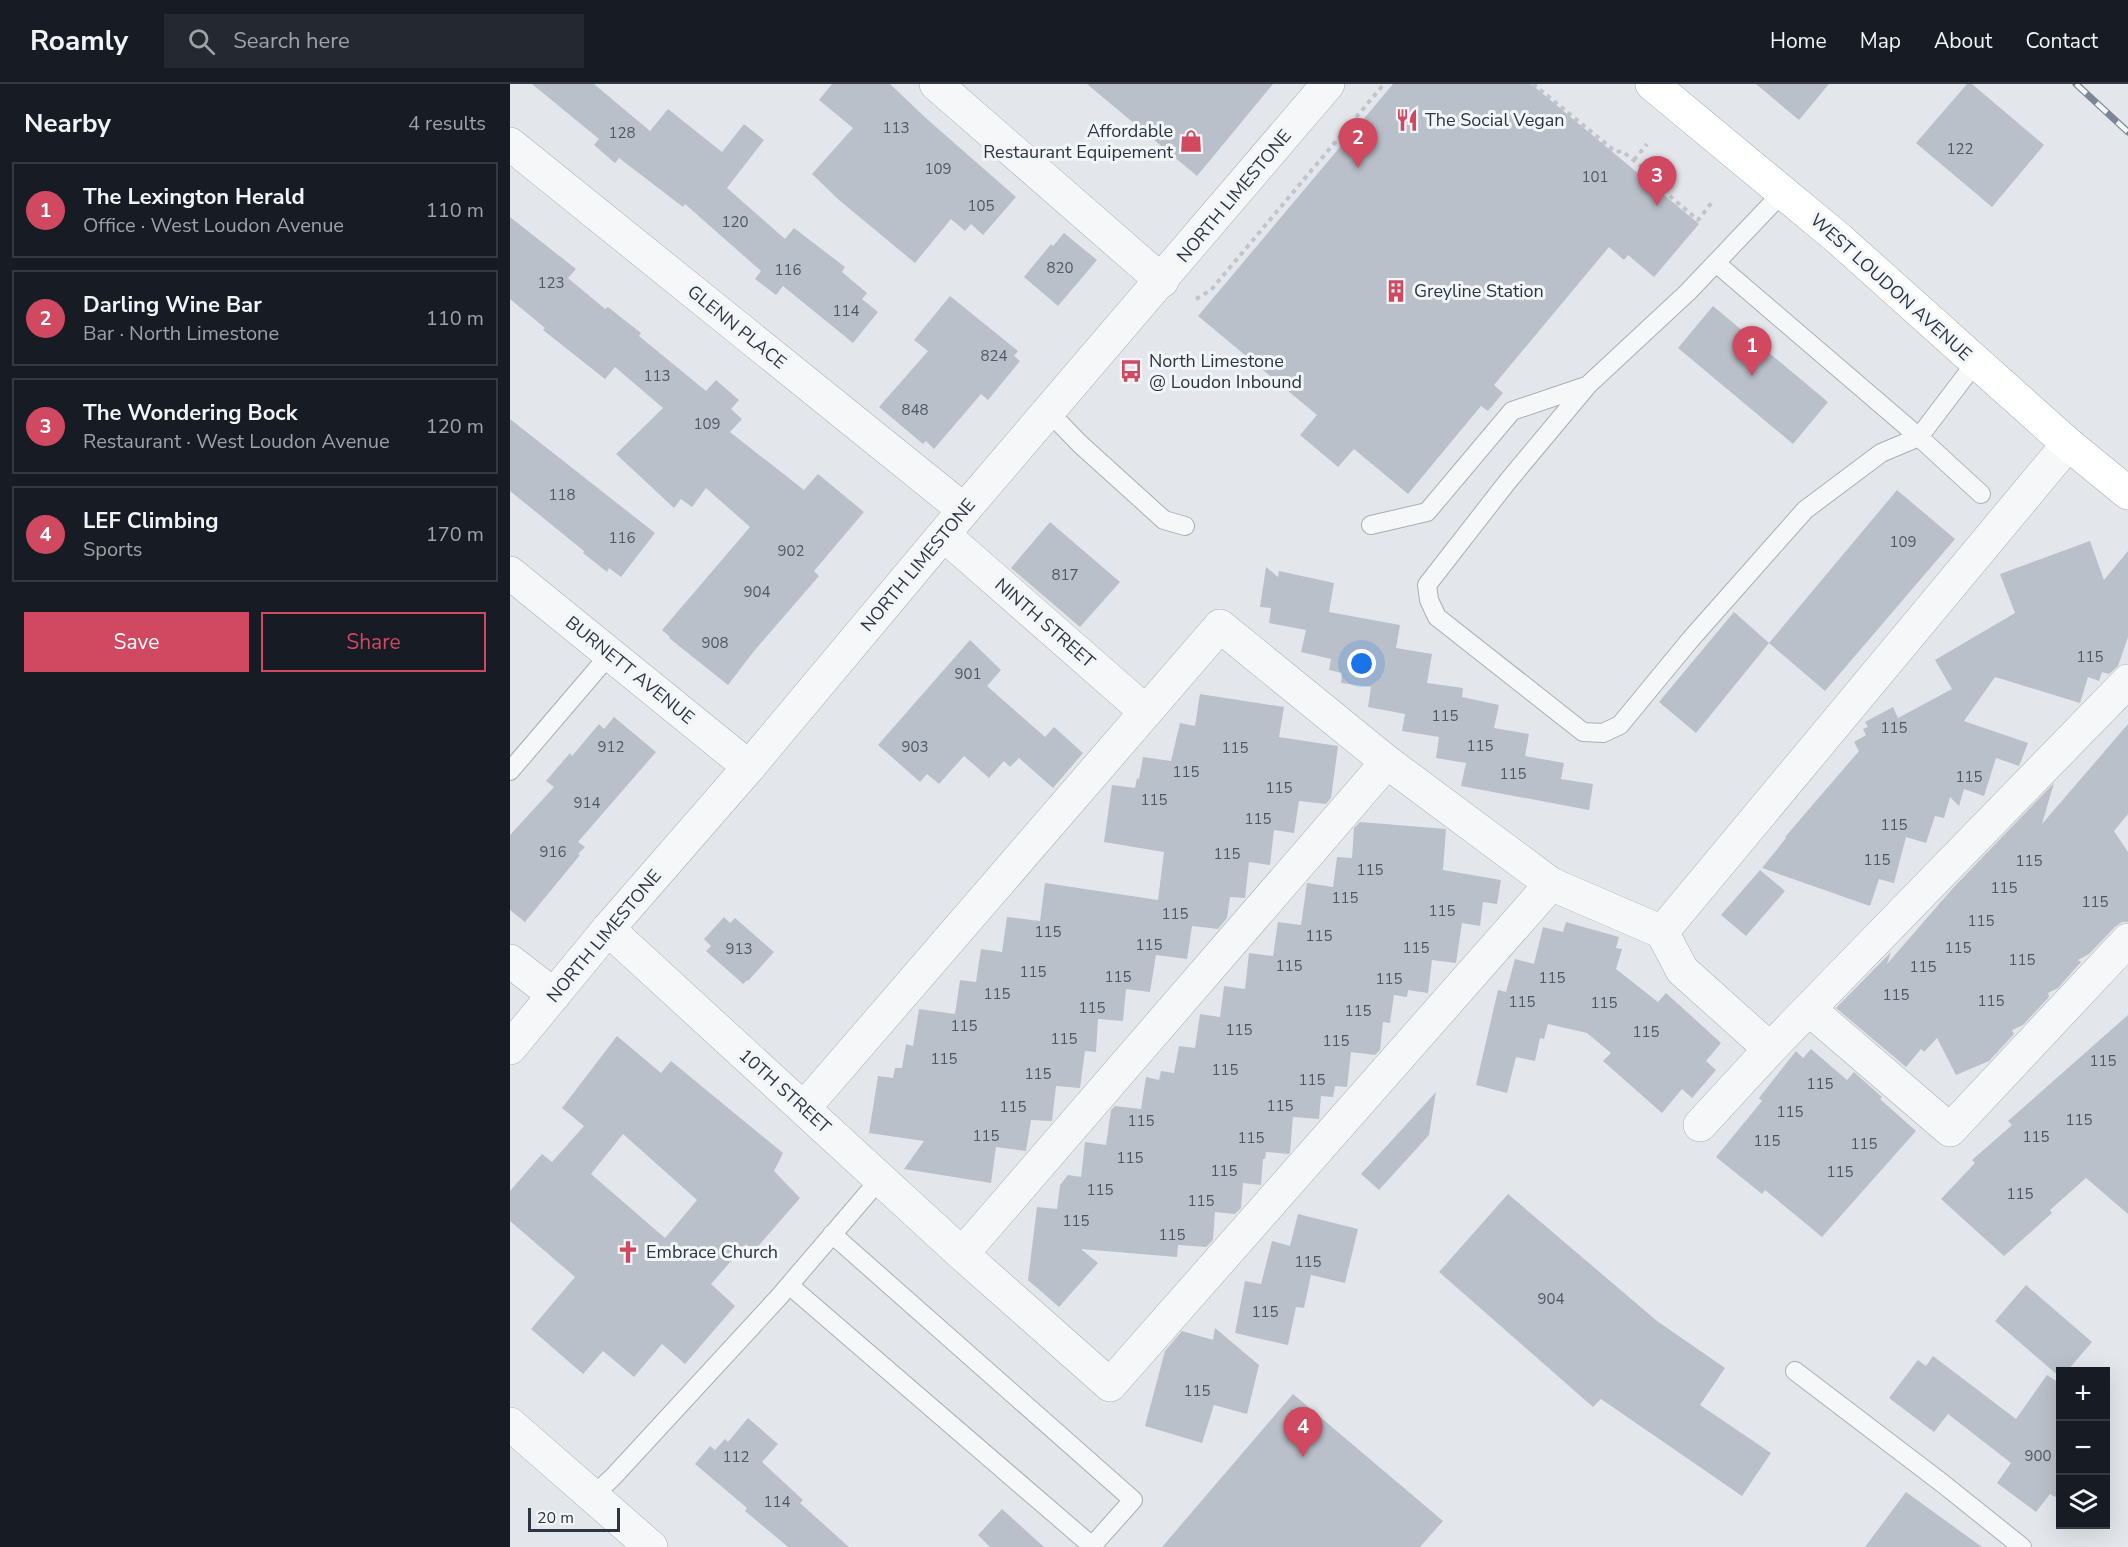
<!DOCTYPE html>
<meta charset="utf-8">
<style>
:root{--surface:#171b24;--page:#242831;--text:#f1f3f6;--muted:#9ea1a6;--line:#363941;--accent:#d04961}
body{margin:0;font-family:"Nunito Sans",sans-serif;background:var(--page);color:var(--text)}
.controls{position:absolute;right:18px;bottom:18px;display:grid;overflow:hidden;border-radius:0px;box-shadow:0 6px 24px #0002}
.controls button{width:54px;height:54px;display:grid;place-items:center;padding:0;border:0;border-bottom:2px solid var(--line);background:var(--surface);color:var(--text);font:30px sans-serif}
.scale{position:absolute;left:18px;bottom:15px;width:92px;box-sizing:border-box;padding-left:6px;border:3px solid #2b3544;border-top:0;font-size:16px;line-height:21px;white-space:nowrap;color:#2b3544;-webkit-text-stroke:4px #f3f6f8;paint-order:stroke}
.you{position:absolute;left:852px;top:580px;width:21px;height:21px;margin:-15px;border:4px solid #fff;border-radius:50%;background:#1a73e8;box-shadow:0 0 0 9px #1a73e833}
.badge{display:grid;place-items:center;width:39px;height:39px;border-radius:50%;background:var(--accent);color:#fff;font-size:20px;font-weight:700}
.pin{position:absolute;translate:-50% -50px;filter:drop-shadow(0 2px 3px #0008)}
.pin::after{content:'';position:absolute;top:32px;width:21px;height:18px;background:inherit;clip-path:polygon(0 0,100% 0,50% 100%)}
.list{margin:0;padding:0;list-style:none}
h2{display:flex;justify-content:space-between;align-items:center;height:78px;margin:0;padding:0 24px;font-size:26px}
h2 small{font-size:20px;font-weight:400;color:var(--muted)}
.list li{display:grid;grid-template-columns:39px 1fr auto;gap:18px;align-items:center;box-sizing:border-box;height:96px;margin:0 12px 12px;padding:0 12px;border:2px solid var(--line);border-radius:0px}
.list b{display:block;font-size:22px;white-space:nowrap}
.list p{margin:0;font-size:20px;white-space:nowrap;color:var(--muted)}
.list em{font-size:20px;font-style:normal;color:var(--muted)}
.actions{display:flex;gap:12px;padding:18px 24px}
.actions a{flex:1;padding:14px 0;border:2px solid var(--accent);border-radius:0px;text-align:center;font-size:21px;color:var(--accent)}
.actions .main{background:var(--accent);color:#fff}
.icon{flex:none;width:33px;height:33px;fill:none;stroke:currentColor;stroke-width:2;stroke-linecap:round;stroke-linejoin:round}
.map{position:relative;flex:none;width:1618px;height:1463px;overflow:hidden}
header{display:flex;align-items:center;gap:36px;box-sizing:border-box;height:84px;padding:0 30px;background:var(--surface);border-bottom:2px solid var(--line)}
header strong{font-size:28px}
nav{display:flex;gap:33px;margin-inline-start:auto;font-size:21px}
.search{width:420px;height:54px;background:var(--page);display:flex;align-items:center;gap:15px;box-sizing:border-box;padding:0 21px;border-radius:0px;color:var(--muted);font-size:22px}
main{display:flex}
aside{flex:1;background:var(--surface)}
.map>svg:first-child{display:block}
</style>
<header>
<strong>Roamly</strong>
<div class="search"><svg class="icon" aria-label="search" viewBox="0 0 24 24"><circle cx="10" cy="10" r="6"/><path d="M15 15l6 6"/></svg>Search here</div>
<nav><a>Home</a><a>Map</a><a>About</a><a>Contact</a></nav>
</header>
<main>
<aside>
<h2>Nearby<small>4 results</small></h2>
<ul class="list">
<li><span class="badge">1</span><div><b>The Lexington Herald</b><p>Office · West Loudon Avenue</p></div><em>110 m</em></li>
<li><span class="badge">2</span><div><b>Darling Wine Bar</b><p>Bar · North Limestone</p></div><em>110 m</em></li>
<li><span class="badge">3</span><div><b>The Wondering Bock</b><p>Restaurant · West Loudon Avenue</p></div><em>120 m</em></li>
<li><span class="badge">4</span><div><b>LEF Climbing</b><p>Sports</p></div><em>170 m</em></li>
</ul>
<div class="actions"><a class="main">Save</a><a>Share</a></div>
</aside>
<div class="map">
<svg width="1618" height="1463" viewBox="0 0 1618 1463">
<rect width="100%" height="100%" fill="#e3e7eb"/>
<path fill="#bac0c9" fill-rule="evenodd" d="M22,0H84L140,47L158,25L212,68L234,40L254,56L217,104L275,155L284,144L335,183L332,188L357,209L352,215L368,228L343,259L273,202L266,211L245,195L251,187L175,120L173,123L109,74L105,79L84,61L89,55Z
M322,0H380L418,36L506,113L473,151L461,140L455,147L441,135L405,179L329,116L302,90L343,44L309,16Z
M577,0H763L687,92Z
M883,0H1021L1189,140L1144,193L1118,171L1114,176L1099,163L984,301L993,309L978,327L971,322L898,410L844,365L828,383L790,351L807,331L688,232Z
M1246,0H1319L1289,36Z
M1457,0H1462L1534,61L1482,123L1406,59Z
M0,133L66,185L58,194L95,225L98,223L131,249L129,252L196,307L206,296L229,316L221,325L232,335L220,348L294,406L308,390L354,428L304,487L309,492L244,567L218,601L159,554L160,553L152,546L240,443L196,404L182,423L171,415L164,424L106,370L153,324L105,283L95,295L33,246L35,244L0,215Z
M554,149L587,176L548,222L514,193L541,160L543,162Z
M440,212L508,267L504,272L510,277L478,316L471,310L424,365L416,357L413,360L369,323L418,267L404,256Z
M1203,222L1318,318L1283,360L1168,264Z
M0,335L145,449L111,493L99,484L97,488L73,469L74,467L0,407Z
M1387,406L1445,455L1315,607L1259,559Z
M540,438L610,498L570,543L501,484Z
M1580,457L1594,496L1618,467V553L1608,582L1599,590L1592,588L1589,597L1578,593L1570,619L1485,593L1454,637L1518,659L1509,682L1486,674L1474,712L1454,705L1449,722L1440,713L1434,734L1425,732L1416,759L1396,753L1384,799L1369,795L1360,822L1252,784L1276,754L1275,753L1349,667L1344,658L1356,651L1353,645L1358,643L1355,638L1383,623L1388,634L1442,605L1425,576L1505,529L1490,490Z
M756,483L768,493L769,487L824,499L819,528L890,541L886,564L922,570L917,599L953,604L952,613L989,621L984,644L1019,650L1015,672L1054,679L1051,695L1083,700L1079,726L951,702L956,679L926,674L929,653L892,647L895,630L858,623L861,603L831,599L832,589L819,586L821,575L791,568L796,546L759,539L761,524L750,523Z
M1224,528L1259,559L1186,649L1149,618Z
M460,556L491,586L477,602L535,653L544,643L573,669L543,704L509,674L500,683L494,677L479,694L454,672L429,700L417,690L410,698L368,661Z
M690,610L774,623L769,653L828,662L821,714L816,720L789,717L784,749L764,746L760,781L739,778L735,814L720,813L717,834L708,845L682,842L677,875L646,871L640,908L616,905L613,937L588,935L586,968L575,967L570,1004L546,1002L542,1037L521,1036L516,1067L486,1063L481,1099L394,1085L414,1057L359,1049L368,992L383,994L385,984H392L396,960L403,962L409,925L445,930L450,896L466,898L471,865L492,868L497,833L530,837L535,799L648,816L654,768L594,758L602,701L625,704L627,694L629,695L633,673L661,677L670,639L685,642Z
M104,633L146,668L68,758L75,763L68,770L70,771L15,838L0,826V751L44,703L36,697L60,669L62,672L89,640L94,645Z
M1618,640V730L1604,747L1618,768V838H1612L1605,843L1579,870L1568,876L1571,878L1548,904L1538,909L1539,913L1513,941L1502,946L1504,950L1479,977L1446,991L1427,954L1414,968L1411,965L1396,983L1326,924L1381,868L1377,880L1443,804L1544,699L1532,740Z
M850,738L936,745L933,786L991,796L987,820L973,818L970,842L952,839L946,879L922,876L918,909L898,906L897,913L884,911L880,939L873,938L870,966L865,971L841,968L837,1003L825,1002L823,1013L811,1012L809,1035L783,1033L780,1068L779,1070L756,1068L755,1075H753L751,1101L733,1099L731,1124L725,1130L705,1128L703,1156L696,1163L668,1161L667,1173L571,1165L588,1179L549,1223L518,1196L527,1123L547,1125L550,1101L558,1091L571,1093L575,1058L596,1061L601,1026L605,1022L631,1025L636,993L649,996L651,987L664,989L669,962L685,964L690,930L710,933L714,902L735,905L739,869L763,872L768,838L791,841L797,799L823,803L827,773L842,774L844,744Z
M1250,786L1275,807L1236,852L1211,831Z
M214,833L220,839L225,834L264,868L238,897L237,896L233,900L196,867L201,862L194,855Z
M1056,838L1109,853L1106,864L1112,865L1106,885L1148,918L1156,909L1211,959L1196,977L1206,986L1182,1014L1172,1005L1152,1029L1093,977L1101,969L1077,949L1038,940L1034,955L1030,954L1025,977L1006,973L997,1009L966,1001L988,906L996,908L1005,875L1024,880L1033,843L1053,848Z
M1618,931V1130L1576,1094L1540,1126L1542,1129L1494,1172L1431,1115L1465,1079L1462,1076L1502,1041L1498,1037Z
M107,952L151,989L161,977L273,1069L264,1087L290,1114L244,1167L236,1160L201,1200L225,1222L175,1280L152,1260L124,1293L93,1267L73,1290L21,1245L65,1193L0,1137V1107L32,1070L42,1078L74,1042L52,1024ZM113,1050L187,1116L155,1154L81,1090Z
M1301,965L1337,996L1344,988L1372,1013L1370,1015L1406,1047L1312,1153L1255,1106L1252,1110L1206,1073L1252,1017L1249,1014L1286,967L1293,974Z
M926,1008L919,1051L869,1106L851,1090Z
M998,1110L1147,1237L1215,1284L1190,1321L1261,1369L1232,1412L1091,1315L1083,1323L929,1188Z
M788,1130L848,1145L835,1199L801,1191L794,1224L786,1223L778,1261L725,1249L735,1197L751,1200L762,1157L780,1162Z
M1516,1201L1582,1258L1557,1287H1551V1294L1485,1237Z
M705,1244L749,1281L737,1330L704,1321L692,1359L635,1342L655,1267L672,1247L703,1256Z
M1423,1272L1506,1335L1537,1291L1551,1300V1406L1545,1413L1540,1410L1526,1428L1487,1399L1501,1379L1438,1330L1424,1348L1379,1314L1408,1276L1416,1282Z
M783,1310L933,1437L910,1463H652Z
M238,1334L268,1360L252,1378L293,1416L290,1419L339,1463H278L235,1427L237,1424L185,1380L200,1362L205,1366L215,1355L218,1358Z
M1396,1408L1472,1463H1355Z
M492,1425L534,1463H480L468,1451Z"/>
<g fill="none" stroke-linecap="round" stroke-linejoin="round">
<g stroke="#a8aeb6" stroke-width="20">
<path id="service" d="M1273,108L1178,208L1078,301L998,397L917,501L919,516L927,533L1073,648L1093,649L1110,641L1180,556L1295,426L1371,369L1409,353L1466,278
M1206,179L1409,353L1471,410
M539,328L570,360L654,436L675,442
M861,441L917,428L1002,327L1076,302
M0,687L100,570
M279,1201L582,1462L623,1416L322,1150
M1285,1287L1432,1399L1512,1463
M83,1412L104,1392L268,1214L370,1095"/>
</g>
<g stroke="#a8aeb6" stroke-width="34">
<path id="minor" d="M426,0L652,197
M0,60L454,426
M434,451L635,627
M0,489L239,683
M1041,800L1152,848L1172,886L1260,965
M98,845L452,1170L600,1301L1041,800L877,678L710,542L294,1024
M1152,848L1558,360
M0,877L44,911
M1299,925L1440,1046L1618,856
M1190,1041L1260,965L1618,597
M452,1170L877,678
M0,1340L141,1463"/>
</g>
<g stroke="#a8aeb6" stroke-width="34">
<path id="tertiary" d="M0,964L98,845L239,683L454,426L818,0"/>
</g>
<g stroke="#a8aeb6" stroke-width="34">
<path id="secondary" d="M1142,0L1329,155L1558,360L1618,409"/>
</g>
<path stroke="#c1c5ca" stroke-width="4" stroke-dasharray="4.5 4.5" stroke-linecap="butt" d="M1023,0L1106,68L1112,67L1151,98L1155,108L1188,136L1203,117
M1124,76L1137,60
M686,215L701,206L874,0"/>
<use href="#service" stroke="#f6f7f9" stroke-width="18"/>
<use href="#minor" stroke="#f6f7f9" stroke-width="33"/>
<use href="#tertiary" stroke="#f6f7f9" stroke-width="33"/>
<use href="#secondary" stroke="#fff" stroke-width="33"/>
<g stroke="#7c8795" stroke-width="7">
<path id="rail" d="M1566,0L1618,48"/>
</g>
<use href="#rail" stroke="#f3f6f8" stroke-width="4.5" stroke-dasharray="14" stroke-linecap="butt"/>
</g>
<defs>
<g id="restaurant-bare" transform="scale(1.8)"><path d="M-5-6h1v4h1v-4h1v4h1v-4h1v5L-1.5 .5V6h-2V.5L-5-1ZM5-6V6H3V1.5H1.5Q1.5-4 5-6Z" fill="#d04961" stroke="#f3f6f8" stroke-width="2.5" paint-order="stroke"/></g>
<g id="shop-bare" transform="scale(1.8)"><path d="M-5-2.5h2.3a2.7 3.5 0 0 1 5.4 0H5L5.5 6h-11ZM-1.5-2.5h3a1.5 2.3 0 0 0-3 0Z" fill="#d04961" stroke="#f3f6f8" stroke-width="2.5" paint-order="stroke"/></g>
<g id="building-bare" transform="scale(1.8)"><path d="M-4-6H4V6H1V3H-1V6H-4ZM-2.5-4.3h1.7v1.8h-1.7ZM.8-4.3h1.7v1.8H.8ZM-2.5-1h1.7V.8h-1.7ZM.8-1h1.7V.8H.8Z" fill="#d04961" stroke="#f3f6f8" stroke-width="2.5" paint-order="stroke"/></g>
<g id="bus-bare" transform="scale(1.8)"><path d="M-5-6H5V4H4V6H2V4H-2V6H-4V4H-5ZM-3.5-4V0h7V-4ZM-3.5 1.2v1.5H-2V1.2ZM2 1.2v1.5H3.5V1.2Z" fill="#d04961" stroke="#f3f6f8" stroke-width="2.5" paint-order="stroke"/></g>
<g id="church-bare" transform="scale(1.8)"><path d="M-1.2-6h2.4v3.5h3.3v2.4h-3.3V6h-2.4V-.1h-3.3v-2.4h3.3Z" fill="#d04961" stroke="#f3f6f8" stroke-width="2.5" paint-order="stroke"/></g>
</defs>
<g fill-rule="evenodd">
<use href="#restaurant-bare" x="897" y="36"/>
<use href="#shop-bare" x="681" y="57"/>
<use href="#building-bare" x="886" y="207"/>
<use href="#bus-bare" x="621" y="287"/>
<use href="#church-bare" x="118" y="1168"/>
</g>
<g text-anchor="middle" stroke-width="6" stroke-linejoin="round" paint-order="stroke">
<g font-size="15" fill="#4f5865">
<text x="386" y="49">113</text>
<text x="112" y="54">128</text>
<text x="1450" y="70">122</text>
<text x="428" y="90">109</text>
<text x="1085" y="98">101</text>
<text x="471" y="127">105</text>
<text x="225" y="143">120</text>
<text x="550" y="189">820</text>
<text x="278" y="191">116</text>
<text x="41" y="204">123</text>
<text x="336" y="232">114</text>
<text x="484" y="277">824</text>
<text x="147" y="297">113</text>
<text x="405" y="331">848</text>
<text x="197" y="345">109</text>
<text x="52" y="416">118</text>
<text x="112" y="459">116</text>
<text x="1393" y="463">109</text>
<text x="281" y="472">902</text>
<text x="555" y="496">817</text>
<text x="247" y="513">904</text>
<text x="205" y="564">908</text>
<text x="1580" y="578">115</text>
<text x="458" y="595">901</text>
<text x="935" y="637">115</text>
<text x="1384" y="649">115</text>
<text x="970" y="667">115</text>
<text x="101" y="668">912</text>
<text x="405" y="668">903</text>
<text x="725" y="669">115</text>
<text x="676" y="693">115</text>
<text x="1003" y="695">115</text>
<text x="1459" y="698">115</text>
<text x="769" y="709">115</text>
<text x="644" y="721">115</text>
<text x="77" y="724">914</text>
<text x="748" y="740">115</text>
<text x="1384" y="746">115</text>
<text x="43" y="773">916</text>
<text x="717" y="775">115</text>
<text x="1367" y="781">115</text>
<text x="1519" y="782">115</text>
<text x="860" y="791">115</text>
<text x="1494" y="809">115</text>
<text x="835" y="819">115</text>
<text x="1585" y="823">115</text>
<text x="932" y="832">115</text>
<text x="665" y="835">115</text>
<text x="1471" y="842">115</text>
<text x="538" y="853">115</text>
<text x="809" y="857">115</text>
<text x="639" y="866">115</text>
<text x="906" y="869">115</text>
<text x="1448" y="869">115</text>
<text x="229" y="870">913</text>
<text x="1512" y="881">115</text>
<text x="779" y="887">115</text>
<text x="1413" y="888">115</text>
<text x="523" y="893">115</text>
<text x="608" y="898">115</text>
<text x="1042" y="899">115</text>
<text x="879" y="900">115</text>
<text x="487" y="915">115</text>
<text x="1386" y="916">115</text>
<text x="1481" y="922">115</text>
<text x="1012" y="923">115</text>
<text x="1094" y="924">115</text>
<text x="582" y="929">115</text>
<text x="848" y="932">115</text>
<text x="454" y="947">115</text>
<text x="729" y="951">115</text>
<text x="1136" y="953">115</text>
<text x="554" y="960">115</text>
<text x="826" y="962">115</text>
<text x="434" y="980">115</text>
<text x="1593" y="982">115</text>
<text x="715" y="991">115</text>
<text x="528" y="995">115</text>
<text x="802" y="1001">115</text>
<text x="1310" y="1005">115</text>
<text x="770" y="1027">115</text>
<text x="503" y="1028">115</text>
<text x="1280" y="1033">115</text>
<text x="1569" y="1041">115</text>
<text x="631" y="1042">115</text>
<text x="476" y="1057">115</text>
<text x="1526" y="1058">115</text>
<text x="741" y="1059">115</text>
<text x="1257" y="1062">115</text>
<text x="1354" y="1065">115</text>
<text x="620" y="1079">115</text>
<text x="714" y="1092">115</text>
<text x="1330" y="1093">115</text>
<text x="590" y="1111">115</text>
<text x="1510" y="1115">115</text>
<text x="691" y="1122">115</text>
<text x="566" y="1142">115</text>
<text x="662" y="1156">115</text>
<text x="798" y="1183">115</text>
<text x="1041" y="1220">904</text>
<text x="755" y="1233">115</text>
<text x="687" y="1312">115</text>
<text x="1528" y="1377">900</text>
<text x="226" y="1378">112</text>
<text x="267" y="1423">114</text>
</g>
<g font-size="18" fill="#2b3544" stroke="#f3f6f8" text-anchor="start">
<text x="915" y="42">The Social Vegan</text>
<text x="663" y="53" text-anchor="end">Affordable<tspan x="663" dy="21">Restaurant Equipement</tspan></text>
<text x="904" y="213">Greyline Station</text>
<text x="639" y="283">North Limestone<tspan x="639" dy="21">@ Loudon Inbound</tspan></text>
<text x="136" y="1174">Embrace Church</text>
</g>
<g font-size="18" fill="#2b3544" stroke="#f3f6f8">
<text transform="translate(724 112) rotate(-50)" y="6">NORTH LIMESTONE</text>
<text transform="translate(1381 203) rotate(42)" y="6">WEST LOUDON AVENUE</text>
<text transform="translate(227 243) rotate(39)" y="6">GLENN PLACE</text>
<text transform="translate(408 481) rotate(-50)" y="6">NORTH LIMESTONE</text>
<text transform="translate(535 539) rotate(41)" y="6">NINTH STREET</text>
<text transform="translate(120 586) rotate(39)" y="6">BURNETT AVENUE</text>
<text transform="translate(94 852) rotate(-50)" y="6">NORTH LIMESTONE</text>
<text transform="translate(275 1007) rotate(42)" y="6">10TH STREET</text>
</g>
</g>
</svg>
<div class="controls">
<button>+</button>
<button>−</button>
<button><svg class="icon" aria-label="layers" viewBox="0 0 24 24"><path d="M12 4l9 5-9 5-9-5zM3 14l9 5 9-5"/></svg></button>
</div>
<div class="scale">20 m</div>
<div class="you"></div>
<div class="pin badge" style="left:1242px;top:292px">1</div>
<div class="pin badge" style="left:848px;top:84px">2</div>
<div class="pin badge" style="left:1147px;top:122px">3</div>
<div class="pin badge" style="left:793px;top:1373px">4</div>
</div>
</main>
